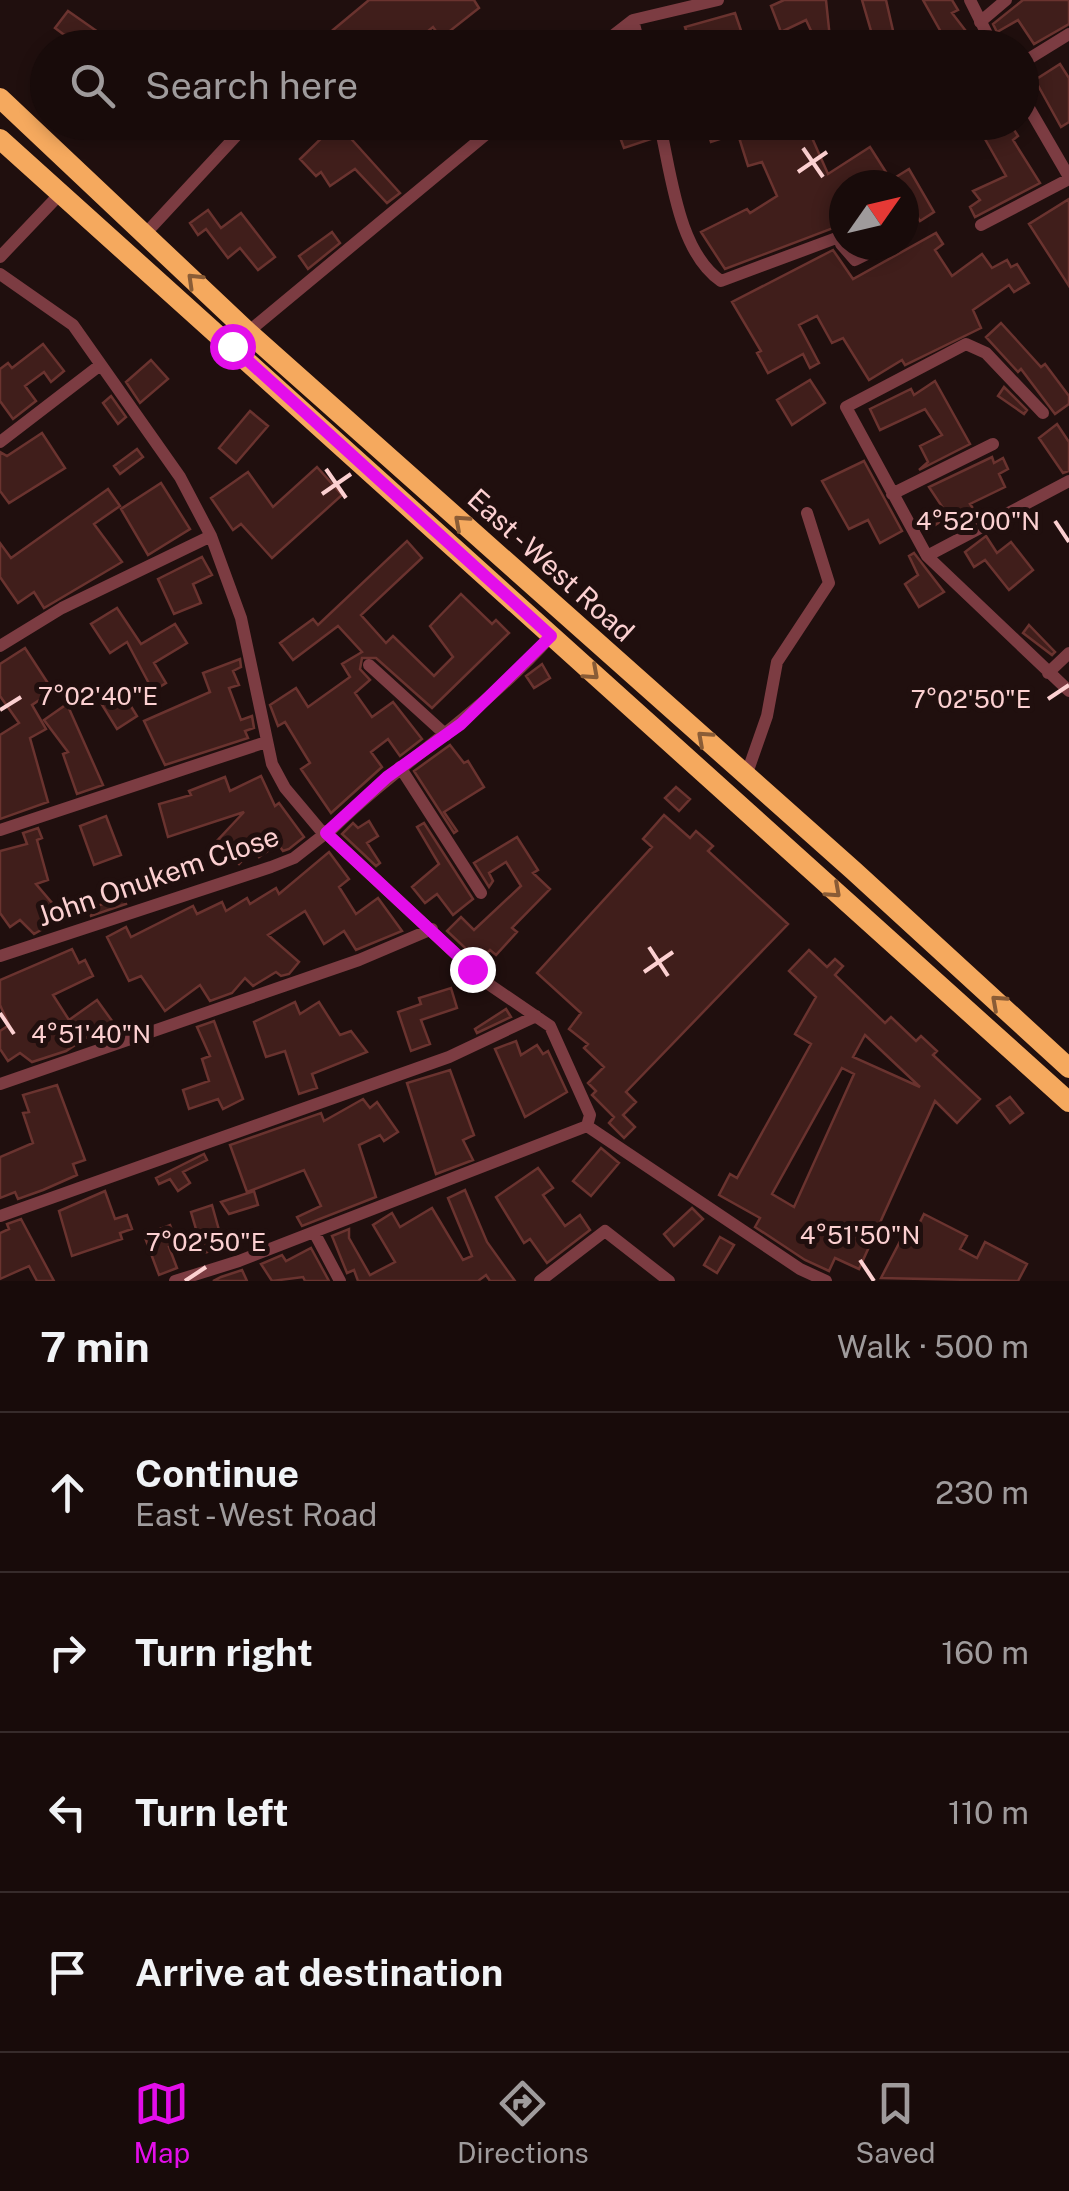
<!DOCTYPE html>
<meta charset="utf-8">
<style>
:root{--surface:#180b0a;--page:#211413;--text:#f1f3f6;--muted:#9f9b9c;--line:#362b2b;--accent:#e30eea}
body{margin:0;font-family:"Public Sans",sans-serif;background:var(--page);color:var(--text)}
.compass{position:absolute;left:829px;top:170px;width:90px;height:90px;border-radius:50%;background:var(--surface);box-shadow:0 5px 15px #0003;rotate:56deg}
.stop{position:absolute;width:30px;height:30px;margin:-22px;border:8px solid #e30eea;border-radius:50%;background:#fff}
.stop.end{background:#e30eea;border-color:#fff;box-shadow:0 2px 10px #0008}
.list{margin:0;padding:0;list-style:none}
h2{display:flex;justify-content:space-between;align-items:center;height:130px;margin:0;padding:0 40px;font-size:42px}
h2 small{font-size:32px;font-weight:400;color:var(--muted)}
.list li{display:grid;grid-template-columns:65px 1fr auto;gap:30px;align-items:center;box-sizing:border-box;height:160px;padding:0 40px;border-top:2px solid var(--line)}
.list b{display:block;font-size:38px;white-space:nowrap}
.list p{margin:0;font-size:32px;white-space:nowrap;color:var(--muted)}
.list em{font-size:32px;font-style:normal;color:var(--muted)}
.icon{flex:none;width:55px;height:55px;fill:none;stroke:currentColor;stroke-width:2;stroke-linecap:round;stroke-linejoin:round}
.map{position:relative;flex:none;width:1069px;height:1281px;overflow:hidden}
.search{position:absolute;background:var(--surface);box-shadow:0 5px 15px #0003;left:30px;right:30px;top:30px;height:110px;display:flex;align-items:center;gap:25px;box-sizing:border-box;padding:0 35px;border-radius:55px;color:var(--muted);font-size:38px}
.sheet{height:770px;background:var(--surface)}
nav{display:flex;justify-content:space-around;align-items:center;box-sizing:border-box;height:140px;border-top:2px solid var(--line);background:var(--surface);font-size:28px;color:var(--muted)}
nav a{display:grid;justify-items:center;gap:5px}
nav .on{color:var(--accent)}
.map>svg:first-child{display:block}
</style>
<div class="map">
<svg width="1069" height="1281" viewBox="0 0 1069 1281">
<rect width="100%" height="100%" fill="#200f0e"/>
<path fill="#401e1b" stroke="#6a332f" stroke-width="2.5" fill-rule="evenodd" d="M369,0H474L479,8L441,38L433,27L417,40L423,48H348L333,30Z
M784,0H826L831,48H819L806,20L781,32L771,6Z
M862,0H886L897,48H876Z
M923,0H952L958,10L952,13L979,48H950Z
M1023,0H1069V24L1034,44L1018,20L997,32L993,24Z
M68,11L111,41L106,48H82L55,28Z
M735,13L747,48H692L685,27Z
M1060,64L1069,78V122L1061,127L1035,80Z
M338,122H359L345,132L400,193L387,203L355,169L330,186L321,172L316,176L300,159Z
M645,122L651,139L624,148L618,132Z
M755,122H764L766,128L805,122L828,174L870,147L891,180L909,169L934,212L920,221L904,196V185H844V224L725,269L701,232L747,209L750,213L777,196L762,162L748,166L736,128Z
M997,122H1009L1018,136L1013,140L1040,183L975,217L970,207L980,200L973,191L1006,176L981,132Z
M725,126L729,136L711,142L708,132Z
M1069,199V286L1029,224Z
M208,210L221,228L241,213L275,257L258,270L240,248L228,258L206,229L198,235L190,223Z
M332,232L340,243L308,269L299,256Z
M936,233L943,244L935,250L952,276L982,254L992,268L1007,260L1011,267L1017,264L1029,283L1014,292L1009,285L973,310L981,328L905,365L902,360L869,380L843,338L832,343L817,316L799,325L819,363L810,368L803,354L768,373L757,353L761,351L732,302L833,250L853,279Z
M1001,323L1041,367L1045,364L1069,396V404L1055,414L1021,369L1018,372L986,337Z
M43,344L64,371L51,382L44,372L25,386L36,401L13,419L0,401V369L8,363L12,368Z
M151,360L168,379L140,403L126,382Z
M810,380L825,403L792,425L777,400Z
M935,381L970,444L919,470L928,462L920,446L942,435L925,409L880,430L870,409L911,389L914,395Z
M1004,387L1027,410L1024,414L998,396Z
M111,396L126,417L118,424L103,403Z
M250,411L268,426L236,463L219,448Z
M1057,424L1069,442V471L1063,473L1039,438Z
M42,433L65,468L9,503L0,491V452L7,456Z
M137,449L143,457L120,474L114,466Z
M992,457L994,463L1003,458L1008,469L999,474L1005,487L970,504L979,517L956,529L948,517L927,530L921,521L943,508L929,487Z
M864,461L902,531L880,543L868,520L849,529L822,481Z
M317,467L342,495L272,558L241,524L233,530L211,498L248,472L273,507Z
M161,483L190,529L148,555L121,509Z
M108,489L120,506L94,524L122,562L44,608L34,592L18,603L0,577V543L11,558Z
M986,536L997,553L1011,542L1033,570L1009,590L985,560L974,567L965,552Z
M407,541L422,558L361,615L386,643L393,636L434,676L453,657L430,626L461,594L492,624L496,620L509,633L432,708L376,658H362L360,669L370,680L355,693L372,717L393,702L422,739L400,756L388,739L371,752L382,767L331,813L301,769L310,763L285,722L278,726L270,705L296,688L308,707L350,677L342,664L362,652L338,626L293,660L280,643L313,619L318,625Z
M914,553L944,592L919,607L905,584L918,575L909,556Z
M202,557L212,575L193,584L201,603L174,614L158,579Z
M117,608L141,644L175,624L187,643L154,663L166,683L153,691L127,642L110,653L91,624Z
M1029,625L1055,652L1052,655L1023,633Z
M25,648L53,691L32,705L46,729L30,738L48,802L0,819V735L19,723L0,696V664Z
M240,659L241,667L233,671L239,685L229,688L241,720L252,716L254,728L245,731L248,738L165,765L144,721L210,692L203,673Z
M542,664L550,678L534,688L526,676Z
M119,687L137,716L117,729L99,700Z
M67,704L103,785L77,794L63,754L68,752L44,720Z
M450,745L464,763L468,761L484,787L444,812L457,831L454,833L414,771Z
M261,776L275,806L279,803L304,837L289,849L283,851L278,844L259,857L253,849L239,864L215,843L244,812L168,837L159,804L191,795L189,791L225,777L230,791Z
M676,787L690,799L679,811L665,798Z
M664,815L690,838L696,831L713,846L708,851L788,924L626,1092L636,1102L623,1115L635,1127L624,1138L609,1123L614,1117L592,1095L596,1091L588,1083L604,1067L584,1048L588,1044L569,1029L581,1013L537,973L652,847L643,839Z
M106,816L121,855L94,865L80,826Z
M369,821L378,836L367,843L380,863L376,866L342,834L353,823L358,828Z
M424,823L473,899L453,915L437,894L425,903L412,887L439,864L417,827Z
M38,828L42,838L37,840L48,880L36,884L64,917L34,934L20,920L10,927L0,913V851L27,844L23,833Z
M517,837L538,870L533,873L550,889L512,928L517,932L496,955L490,950L479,961L447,931L461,917L474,930L521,886L506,862L489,873L493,881L489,887L474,863Z
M329,852L349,879L339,887L356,914L378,898L402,931L356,950L344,931L324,944L305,911L268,935L299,962L289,974L281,976L276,972L253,986L245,978L232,993L210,1001L200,985L165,1011L141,976L129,981L107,937L126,927L131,937L193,906L197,914L222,902L226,911L247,898L250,904L276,888L279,894Z
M124,898L126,904L91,916L89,908Z
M72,949L79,963L85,960L93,976L53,995L69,1020L97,1000L115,1025L93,1041L89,1036L66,1051L32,1062L20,1053L8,1061L0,1049V1031L9,1025L0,1005V980Z
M809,950L827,967L835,959L843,966L835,975L885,1023L891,1017L916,1041L921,1036L937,1051L933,1055L980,1099L957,1123L935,1101L859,1269L835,1258L829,1271L805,1260L755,1227L760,1218L719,1195L730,1174L737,1178L811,1044L795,1034L816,997L789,971ZM865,1035L920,1087L853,1057ZM842,1068L854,1074L794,1207L772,1194Z
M451,988L457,1008L421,1020L430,1044L411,1051L398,1012L421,1004L419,998Z
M295,1002L300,1014L319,1002L340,1035L351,1031L367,1052L312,1074L317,1088L299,1094L285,1051L266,1057L254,1022Z
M506,1009L511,1017L477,1033L475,1029Z
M214,1021L243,1099L223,1109L218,1099L189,1109L183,1090L209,1081L202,1059L210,1056L197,1027Z
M516,1041L521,1055L537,1045L543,1054L548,1051L567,1092L525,1117L495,1049Z
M450,1070L474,1135L463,1140L473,1160L436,1174L407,1083Z
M57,1085L85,1160L73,1164L77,1175L43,1190L18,1199L15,1192L0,1198V1157L33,1143L23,1113L29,1112L23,1095Z
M1010,1097L1023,1113L1010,1123L997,1106Z
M363,1099L370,1108L377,1102L398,1132L384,1141L380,1135L359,1145L376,1197L302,1226L297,1217L321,1206L304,1170L247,1192L230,1145L321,1113L324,1121Z
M601,1148L619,1163L591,1196L573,1181Z
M204,1154L207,1160L183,1172L190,1183L178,1191L170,1179L159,1184L156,1178Z
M538,1168L553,1188L543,1195L565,1226L580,1215L590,1230L547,1263L530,1239L524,1243L496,1197Z
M465,1190L487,1242L515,1281H490L486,1275L478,1281H358L354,1270L347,1273L332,1236L349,1229V1238L370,1275L395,1262L373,1225L392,1213L400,1227L432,1208L463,1260L472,1256L448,1198Z
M105,1191L115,1219L127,1215L132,1229L120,1233L122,1239L72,1256L59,1211Z
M254,1191L258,1205L229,1214L221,1202Z
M212,1205L224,1248L203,1253L191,1212Z
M692,1208L703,1219L674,1246L664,1234Z
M924,1214L967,1236L960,1249L977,1258L985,1242L1027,1264L1018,1281L881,1278L908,1226L916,1230Z
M21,1219L54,1281H37L29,1266L0,1279V1233L9,1229L7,1224Z
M170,1225L177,1244L169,1247L177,1268L159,1275L144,1235Z
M720,1237L734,1245L717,1273L704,1265Z
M311,1248L329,1281H305L303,1277L272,1281L261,1264L282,1255L286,1261Z
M242,1270L247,1281H213L221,1277Z"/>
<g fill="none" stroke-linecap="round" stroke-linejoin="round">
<path stroke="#7c3c42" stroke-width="12" d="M970,0L994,48
M633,20L640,48
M980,22L1006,0
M319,48L323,44
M597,48L633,20L718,0
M1022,63L1069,34
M1022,96L1069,177
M659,122C671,170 677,251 721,281L839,237
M662,133L699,122
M981,225L1069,179
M146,233L249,122
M841,233V244L855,260L885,245
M0,257L60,194
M0,274L73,325L180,477L211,536L241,618L272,764L285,788L322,832L330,831C400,762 485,711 551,636
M248,332L501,122
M1043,413L986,353L966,344L846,407L927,556L1069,691
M0,442L99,366
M892,494L993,444
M927,556L1069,481
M0,646L62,608L211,536
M369,665L446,735
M1048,673L1069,653
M400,767L481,893
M746,776L767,716L777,662L829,583L807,513
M0,830L266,742
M0,956L271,867L294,858L326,833L487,983L550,1026L590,1115L587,1126
M0,1084L359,960L432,929
M587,1126L800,1269L826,1281
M0,1216L449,1057L536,1016
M314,1232L340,1281
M175,1281L239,1261L587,1126
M540,1281L605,1231L669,1281"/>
<path stroke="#f5a95e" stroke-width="20" d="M0,98L248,332L854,871L1069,1068
M0,139L1069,1102"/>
</g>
<defs><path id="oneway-chevron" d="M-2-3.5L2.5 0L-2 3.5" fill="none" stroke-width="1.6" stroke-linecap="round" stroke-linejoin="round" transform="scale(2.5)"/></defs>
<g stroke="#8a5c36">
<use href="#oneway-chevron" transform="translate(194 280) rotate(-136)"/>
<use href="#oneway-chevron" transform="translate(461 522) rotate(-138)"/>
<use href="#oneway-chevron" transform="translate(592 673) rotate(42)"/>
<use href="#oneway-chevron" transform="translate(704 738) rotate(-138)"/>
<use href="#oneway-chevron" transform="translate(834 891) rotate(42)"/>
<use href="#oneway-chevron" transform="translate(998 1002) rotate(-138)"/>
</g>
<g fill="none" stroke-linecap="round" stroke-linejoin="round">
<path stroke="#e30eea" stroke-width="12" d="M232,346L551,636L461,724L387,777L326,833L472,969"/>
</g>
<path fill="none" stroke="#fcd0d1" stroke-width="4" d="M803,148L823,177M798,172L827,152M326,469L346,498M322,494L351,474M1055,521L1069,542M1048,699L1069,685M0,710L21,697M649,947L668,976M644,972L673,952M0,1013L14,1034M860,1260L874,1281M185,1281L206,1267"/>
<g text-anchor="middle" stroke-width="10" stroke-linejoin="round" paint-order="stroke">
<g font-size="28" fill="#fcd0d1" stroke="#200f0e">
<text transform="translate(551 565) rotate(42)" y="10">East - West Road</text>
<text transform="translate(158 876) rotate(-19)" y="10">John Onukem Close</text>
</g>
</g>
<g font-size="25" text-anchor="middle" fill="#fcd0d1" stroke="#200f0e" stroke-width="10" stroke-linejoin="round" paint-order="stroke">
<text x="978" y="530">4°52'00"N</text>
<text x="98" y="705">7°02'40"E</text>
<text x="971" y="708">7°02'50"E</text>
<text x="91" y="1043">4°51'40"N</text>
<text x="860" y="1244">4°51'50"N</text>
<text x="206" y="1251">7°02'50"E</text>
</g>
</svg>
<svg class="compass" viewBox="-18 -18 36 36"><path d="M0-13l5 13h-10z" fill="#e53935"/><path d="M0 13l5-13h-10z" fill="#9f9b9c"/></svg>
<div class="stop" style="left:232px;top:346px"></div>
<div class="stop end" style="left:472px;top:969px"></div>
<div class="search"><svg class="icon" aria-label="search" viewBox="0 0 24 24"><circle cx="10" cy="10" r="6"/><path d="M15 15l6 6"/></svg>Search here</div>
</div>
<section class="sheet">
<h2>7 min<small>Walk · 500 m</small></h2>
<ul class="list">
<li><svg class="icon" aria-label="ahead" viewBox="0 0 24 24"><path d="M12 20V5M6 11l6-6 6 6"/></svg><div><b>Continue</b><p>East - West Road</p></div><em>230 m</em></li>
<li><svg class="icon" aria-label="right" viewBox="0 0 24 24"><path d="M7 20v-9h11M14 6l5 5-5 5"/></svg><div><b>Turn right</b></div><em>160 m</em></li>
<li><svg class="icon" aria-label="left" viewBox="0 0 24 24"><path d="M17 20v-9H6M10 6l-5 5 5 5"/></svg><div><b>Turn left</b></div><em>110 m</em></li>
<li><svg class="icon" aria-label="arrive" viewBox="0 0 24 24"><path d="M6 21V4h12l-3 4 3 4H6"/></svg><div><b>Arrive at destination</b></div></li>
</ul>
</section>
<nav>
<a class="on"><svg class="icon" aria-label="map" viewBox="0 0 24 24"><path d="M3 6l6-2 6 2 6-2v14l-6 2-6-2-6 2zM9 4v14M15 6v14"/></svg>Map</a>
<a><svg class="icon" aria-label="directions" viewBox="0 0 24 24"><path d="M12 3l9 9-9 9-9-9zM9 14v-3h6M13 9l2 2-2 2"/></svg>Directions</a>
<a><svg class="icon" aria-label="saved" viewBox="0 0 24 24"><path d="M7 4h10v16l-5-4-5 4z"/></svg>Saved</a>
</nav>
